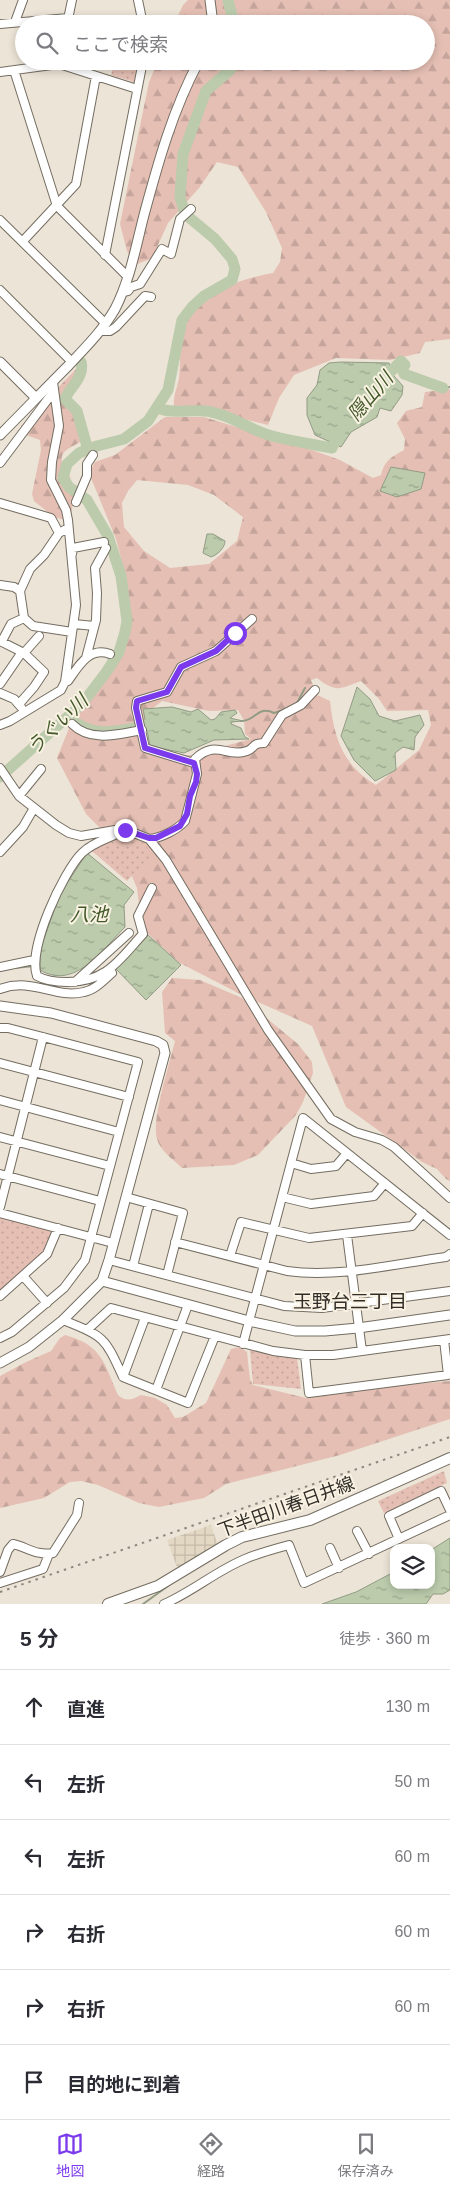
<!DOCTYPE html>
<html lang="ja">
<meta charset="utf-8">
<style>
:root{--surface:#fff;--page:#f7f7f7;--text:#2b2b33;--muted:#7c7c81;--line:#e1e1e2;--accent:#7c3aed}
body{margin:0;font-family:Helvetica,"Noto Sans JP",sans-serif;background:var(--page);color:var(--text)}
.controls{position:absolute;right:15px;bottom:15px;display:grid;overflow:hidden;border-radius:10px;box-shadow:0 2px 8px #0003}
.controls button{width:45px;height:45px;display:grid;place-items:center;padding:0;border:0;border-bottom:1px solid var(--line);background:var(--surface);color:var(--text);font:25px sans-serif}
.stop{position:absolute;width:15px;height:15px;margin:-11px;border:4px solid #7c3aed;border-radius:50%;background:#fff}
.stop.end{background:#7c3aed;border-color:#fff;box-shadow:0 1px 5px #0008}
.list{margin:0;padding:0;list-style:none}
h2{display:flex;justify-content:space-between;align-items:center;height:65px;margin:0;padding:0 20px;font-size:21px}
h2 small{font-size:16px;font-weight:400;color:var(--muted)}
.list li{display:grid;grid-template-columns:32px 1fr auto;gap:15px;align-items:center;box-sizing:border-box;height:75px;padding:0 20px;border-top:1px solid var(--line)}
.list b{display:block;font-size:19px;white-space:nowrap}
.list em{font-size:16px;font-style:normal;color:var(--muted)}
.icon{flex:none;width:28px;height:28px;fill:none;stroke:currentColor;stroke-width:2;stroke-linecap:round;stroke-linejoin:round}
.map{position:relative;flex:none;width:450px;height:1604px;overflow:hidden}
.search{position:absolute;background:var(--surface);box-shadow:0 2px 8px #0003;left:15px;right:15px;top:15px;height:55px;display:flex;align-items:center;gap:12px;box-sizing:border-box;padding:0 18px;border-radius:28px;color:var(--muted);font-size:19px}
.sheet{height:515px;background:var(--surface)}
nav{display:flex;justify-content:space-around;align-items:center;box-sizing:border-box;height:70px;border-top:1px solid var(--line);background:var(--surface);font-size:14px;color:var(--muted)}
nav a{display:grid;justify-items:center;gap:2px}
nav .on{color:var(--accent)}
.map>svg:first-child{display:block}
</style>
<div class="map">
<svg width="450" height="1604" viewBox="0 0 450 1604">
<defs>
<pattern id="industrial-grid" width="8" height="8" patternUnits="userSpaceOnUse" patternTransform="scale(1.25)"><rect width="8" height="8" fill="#e3d8c3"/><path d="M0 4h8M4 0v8" fill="none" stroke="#c3baa8"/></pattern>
<pattern id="forest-firs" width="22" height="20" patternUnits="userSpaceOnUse" patternTransform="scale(1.25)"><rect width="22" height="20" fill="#e5bfb4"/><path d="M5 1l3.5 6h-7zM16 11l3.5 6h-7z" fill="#c5a49b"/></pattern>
<pattern id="park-dots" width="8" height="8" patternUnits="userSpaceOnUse" patternTransform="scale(1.25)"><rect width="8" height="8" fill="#e5bfb4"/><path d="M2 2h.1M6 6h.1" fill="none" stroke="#c5a49b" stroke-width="1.8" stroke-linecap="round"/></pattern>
<pattern id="water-ripples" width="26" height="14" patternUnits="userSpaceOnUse" patternTransform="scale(1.25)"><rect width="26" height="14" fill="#bbcbac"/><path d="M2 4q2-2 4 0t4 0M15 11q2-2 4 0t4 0" fill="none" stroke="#99a58c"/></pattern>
</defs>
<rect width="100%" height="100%" fill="#ece4d6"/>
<path fill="url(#industrial-grid)" d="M211,1525L218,1545L178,1570L167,1540Z"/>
<path fill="url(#forest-firs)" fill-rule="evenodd" d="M188,0H450V339L425,342L420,353L390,360L336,358L294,375L279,398L268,425L239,418L210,407H174C173,394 177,390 179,378C181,363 179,347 182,332C189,294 240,279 273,273L280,262L282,248L266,212L238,167L217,162L199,188L168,223L152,258L135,265L127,251L120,224L149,82L158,61H426V24H174L183,5Z
M77,368L80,373L70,398L83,439C78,446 65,447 62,456C60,464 68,470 70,477C75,490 73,503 71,516L65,520L54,517L34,501L32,494L41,450L40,440L20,433L21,426Z
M450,389V1181L446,1179L437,1169L422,1162L346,1107L312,1026L240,994L178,962L142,928L137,888L119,847L86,814L57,758L74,716L107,677L126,643L129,601L122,562L116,539L89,473L95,462L115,455L165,417H204L312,450L340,460L373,478L381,475C384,461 391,457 404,450L405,439L397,423L406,411L422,407L425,392ZM137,480L188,485L214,495L243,517L237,541L209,564L170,568L144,551L124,527L122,503L128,491ZM317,678C336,693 340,689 361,681L379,699L387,711L428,710L431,725L419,750L376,785C342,765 334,737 330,701L317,695L311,680ZM162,701L209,711L238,710L244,720L245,734L251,739L192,755L167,756L147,748C140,722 141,717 162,701Z
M172,978L200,980L242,998L298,1044L312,1062L313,1073L303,1102L296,1115L258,1155L234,1165L182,1168C174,1160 160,1151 157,1139C151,1121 170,1062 175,1041L165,1033L162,992Z
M65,1335C102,1345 104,1363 118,1395C126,1402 132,1400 141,1395L155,1398L167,1405L175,1418L183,1417L206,1403L231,1349L240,1347L247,1352L250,1379L253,1385L306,1398L405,1385L450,1381V1419L340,1455L226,1484L204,1498L159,1507L139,1503L98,1485L81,1481L70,1482L44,1498L0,1508V1376L26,1362L51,1351L60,1338Z"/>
<path fill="url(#park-dots)" d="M115,61H126L138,65L134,82L111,75Z
M124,834L144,843L152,854L127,881L92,851L97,847Z
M0,1216L52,1230L53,1232L48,1248L0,1293Z
M250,1350L297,1358L301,1389L253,1384Z
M444,1471L447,1483L384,1513L378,1501Z"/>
<path fill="url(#water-ripples)" stroke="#929c85" d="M341,362L389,363L393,375L403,386L402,395L391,411L380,408L377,417L351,432L341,447L315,435L307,415V398L317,385L320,370L329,363Z
M391,467L425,473L421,489L397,497L380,491Z
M207,534H213L225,541C225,548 217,555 211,557L203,553Z
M357,687L370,699L379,716L395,721L420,715L424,725L415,737L414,750L403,747L395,753L396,770L375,781L354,760L341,736Z
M172,707L191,712L198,709L211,720L215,719L221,712L235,710L237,713L230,718L243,721L232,722L231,724L241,728L245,737L249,739L214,740L184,753L150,746L143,709Z
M87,853L134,892L124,905L125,927C103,949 75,991 40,970V950L60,894Z
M148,935L181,965L146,1000L115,968Z
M450,1538V1590L443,1594H433L426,1604H322L356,1592L394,1572V1585H431V1550Z"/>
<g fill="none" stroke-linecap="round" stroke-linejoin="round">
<path stroke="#929c85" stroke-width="2" d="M443,388L450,387
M297,703L305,688
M241,721C255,722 257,705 274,713L289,708
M14,968L34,966
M143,1604L168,1586"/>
<path stroke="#bbcbac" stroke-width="11" d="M228,0L234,24
M81,362C85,377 70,387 65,399L77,411L88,450
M383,380L401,361L405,365L402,368L404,374L443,388
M158,408C173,415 194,408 211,412C233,416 250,430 272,436C291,441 312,444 332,448L340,431
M69,717C94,742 124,729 154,724
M0,777L82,704L107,671L119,652L125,632L127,621L121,576L108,536L87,500L69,487L63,478L67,464L79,453L97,446L124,439L148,421L168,390L182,320L192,307L204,296L232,280L235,269L232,259L215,239L185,214L180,197L183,154L206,91L230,70L236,61"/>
<g stroke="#746d61" stroke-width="10">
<path id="minor" d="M138,0L143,24
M15,22L23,0
M0,24L68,18L86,24
M67,24L72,0
M14,70L57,206L128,277
M0,72L59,64L137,89
M0,220L105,323
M23,241L76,184L96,76
M105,255L143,61
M0,290L72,362
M123,292L128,291L131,287L140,284L162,249L171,254L180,219L191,209
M101,331H110L116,327L145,296L151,297
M0,463L54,391
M76,502L87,476V464L93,455
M0,503L51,518L59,533
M72,554L73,548L104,542
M0,585L14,587L20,591L24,618L33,626L72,632
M20,591L30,569L44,555L59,533L68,528
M74,624L94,626
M0,641L24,653L44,672L34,687L19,704
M2,641L11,624L24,618
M24,653L39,636
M86,658L96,620L97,593L95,568L106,548
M65,682L68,681C78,667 89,646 110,654
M0,684L22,652
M0,693L14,699L21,707
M72,724C91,743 119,734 142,730
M0,725L10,721L61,690L65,682L76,605L68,520L66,510L51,480L52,462L59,426L53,382
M194,763L145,748L136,708L137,701L167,692L181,667L216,651L252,619
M0,768L19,796L56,825L69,833L81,836L121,829L134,833L149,839L166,860L268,1030L331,1119L355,1132L382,1140L394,1147L450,1198
M19,796L41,769
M123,831C110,838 93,842 82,853C63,872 27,949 37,976C46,981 56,982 67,982C107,982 119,960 143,934L138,916L152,888
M149,839C161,838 177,830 185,821L197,774L195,759C216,739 227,758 247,751C255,748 252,743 264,743L282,715L301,705L315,690
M0,852L23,827L34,808
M0,967L34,960
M75,982L129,933
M0,989C33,977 54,999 84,992C95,990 104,980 112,973L110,970
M0,1028H8L43,1037L138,1062L85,1260L64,1288L12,1332L0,1338
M0,1063L129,1097
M0,1100L119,1132
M0,1137L110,1166
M291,1163L311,1169L336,1166L347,1153
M0,1174L100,1201
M126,1197L183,1213L167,1275
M282,1197L311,1204L374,1196L385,1183
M0,1207L43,1037
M0,1213L113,1243
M347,1235L362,1351
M175,1242L287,1271C339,1278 394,1264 446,1257L450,1254
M230,1256L241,1222L309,1238L412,1226L423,1213
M109,1260L284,1306L322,1308L450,1291
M133,1266L149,1204
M23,1276L47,1303
M0,1296L47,1254L58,1228
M63,1320C105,1337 104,1336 123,1377L188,1403L215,1336
M87,1330L111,1308L273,1351L305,1355H333L450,1339
M243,1344L303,1118L450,1235
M305,1355L309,1393L448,1375L444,1340
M123,1377L145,1318
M156,1390L188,1305
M357,1531L369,1554
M399,1539L389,1516L441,1491L450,1510
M330,1548L339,1568
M0,1572L8,1550L13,1544C27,1547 36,1556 53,1553L77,1515L79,1503
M0,1583L43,1569L49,1554
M164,1604C192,1592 216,1571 245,1559C259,1553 274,1549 289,1545L304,1583L450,1515"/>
</g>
<g stroke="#746d61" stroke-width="11">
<path id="tertiary" d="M210,0L213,24
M0,362L36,398
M0,435C23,412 46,388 69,365C86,347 103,330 115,309C130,280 136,246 144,215C158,163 173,109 199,61
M0,1006L51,1013L156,1041L163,1045L165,1053L109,1260L102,1281L63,1320L29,1347L0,1363
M102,1281L249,1321L295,1331H325L358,1328L450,1315"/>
</g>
<g stroke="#746d61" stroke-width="12">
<path id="secondary" d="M108,1604L158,1586L226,1545L242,1537L310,1520L450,1458"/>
</g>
<use href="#minor" stroke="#fff" stroke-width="8"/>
<use href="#tertiary" stroke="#fff" stroke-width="9"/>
<use href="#secondary" stroke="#fff" stroke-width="10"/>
<path stroke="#8d887f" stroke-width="2" stroke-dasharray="2.5 5" stroke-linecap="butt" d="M0,1592L450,1437"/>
</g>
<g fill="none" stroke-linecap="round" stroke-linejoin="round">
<path stroke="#7c3aed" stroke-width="6" d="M125,830L149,838H156L180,826L187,814L190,796L196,782L197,774L194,763L145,748L136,708L137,701L167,692L181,667L216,651L235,633"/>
</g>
<g text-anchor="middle" stroke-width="4" stroke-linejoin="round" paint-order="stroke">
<g font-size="18" fill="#312e29" stroke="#f9f2e3">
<text transform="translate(286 1507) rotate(-20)" y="6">下半田川春日井線</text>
</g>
<g font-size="19" font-style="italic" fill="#425929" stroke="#f9f2e3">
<text transform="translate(370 396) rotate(-49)" y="7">隠山川</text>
<text transform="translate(57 724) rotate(-44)" y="7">うぐい川</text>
<text x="89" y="921">八池</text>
</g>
<g font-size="19" fill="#312e29" stroke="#f9f2e3">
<text x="350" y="1308">玉野台三丁目</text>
</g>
</g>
</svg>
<div class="controls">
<button><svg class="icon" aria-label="layers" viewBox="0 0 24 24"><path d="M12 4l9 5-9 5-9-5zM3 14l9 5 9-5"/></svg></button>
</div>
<div class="stop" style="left:235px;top:633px"></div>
<div class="stop end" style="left:125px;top:830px"></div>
<div class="search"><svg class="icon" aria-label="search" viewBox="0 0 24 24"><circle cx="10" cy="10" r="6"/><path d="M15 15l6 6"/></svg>ここで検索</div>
</div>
<section class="sheet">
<h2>5 分<small>徒歩 · 360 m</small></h2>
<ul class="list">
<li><svg class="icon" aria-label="ahead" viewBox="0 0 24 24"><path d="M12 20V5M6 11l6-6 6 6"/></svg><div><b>直進</b></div><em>130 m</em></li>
<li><svg class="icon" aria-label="left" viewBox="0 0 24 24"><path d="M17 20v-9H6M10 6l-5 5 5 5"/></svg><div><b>左折</b></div><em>50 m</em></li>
<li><svg class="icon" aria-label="left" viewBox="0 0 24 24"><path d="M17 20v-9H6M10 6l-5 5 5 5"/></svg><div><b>左折</b></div><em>60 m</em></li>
<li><svg class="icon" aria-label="right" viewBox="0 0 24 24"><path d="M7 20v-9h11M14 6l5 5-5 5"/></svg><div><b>右折</b></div><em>60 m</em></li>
<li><svg class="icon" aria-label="right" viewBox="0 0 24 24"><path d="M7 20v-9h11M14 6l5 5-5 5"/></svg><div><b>右折</b></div><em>60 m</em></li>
<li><svg class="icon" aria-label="arrive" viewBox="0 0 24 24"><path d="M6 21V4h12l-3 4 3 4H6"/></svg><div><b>目的地に到着</b></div></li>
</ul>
</section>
<nav>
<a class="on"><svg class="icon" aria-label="map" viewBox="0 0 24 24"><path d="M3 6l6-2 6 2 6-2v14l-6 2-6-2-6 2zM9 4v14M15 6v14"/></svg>地図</a>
<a><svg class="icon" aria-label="directions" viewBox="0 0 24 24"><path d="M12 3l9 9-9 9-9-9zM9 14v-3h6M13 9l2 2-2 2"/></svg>経路</a>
<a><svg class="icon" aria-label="saved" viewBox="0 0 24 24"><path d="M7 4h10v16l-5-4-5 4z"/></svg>保存済み</a>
</nav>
